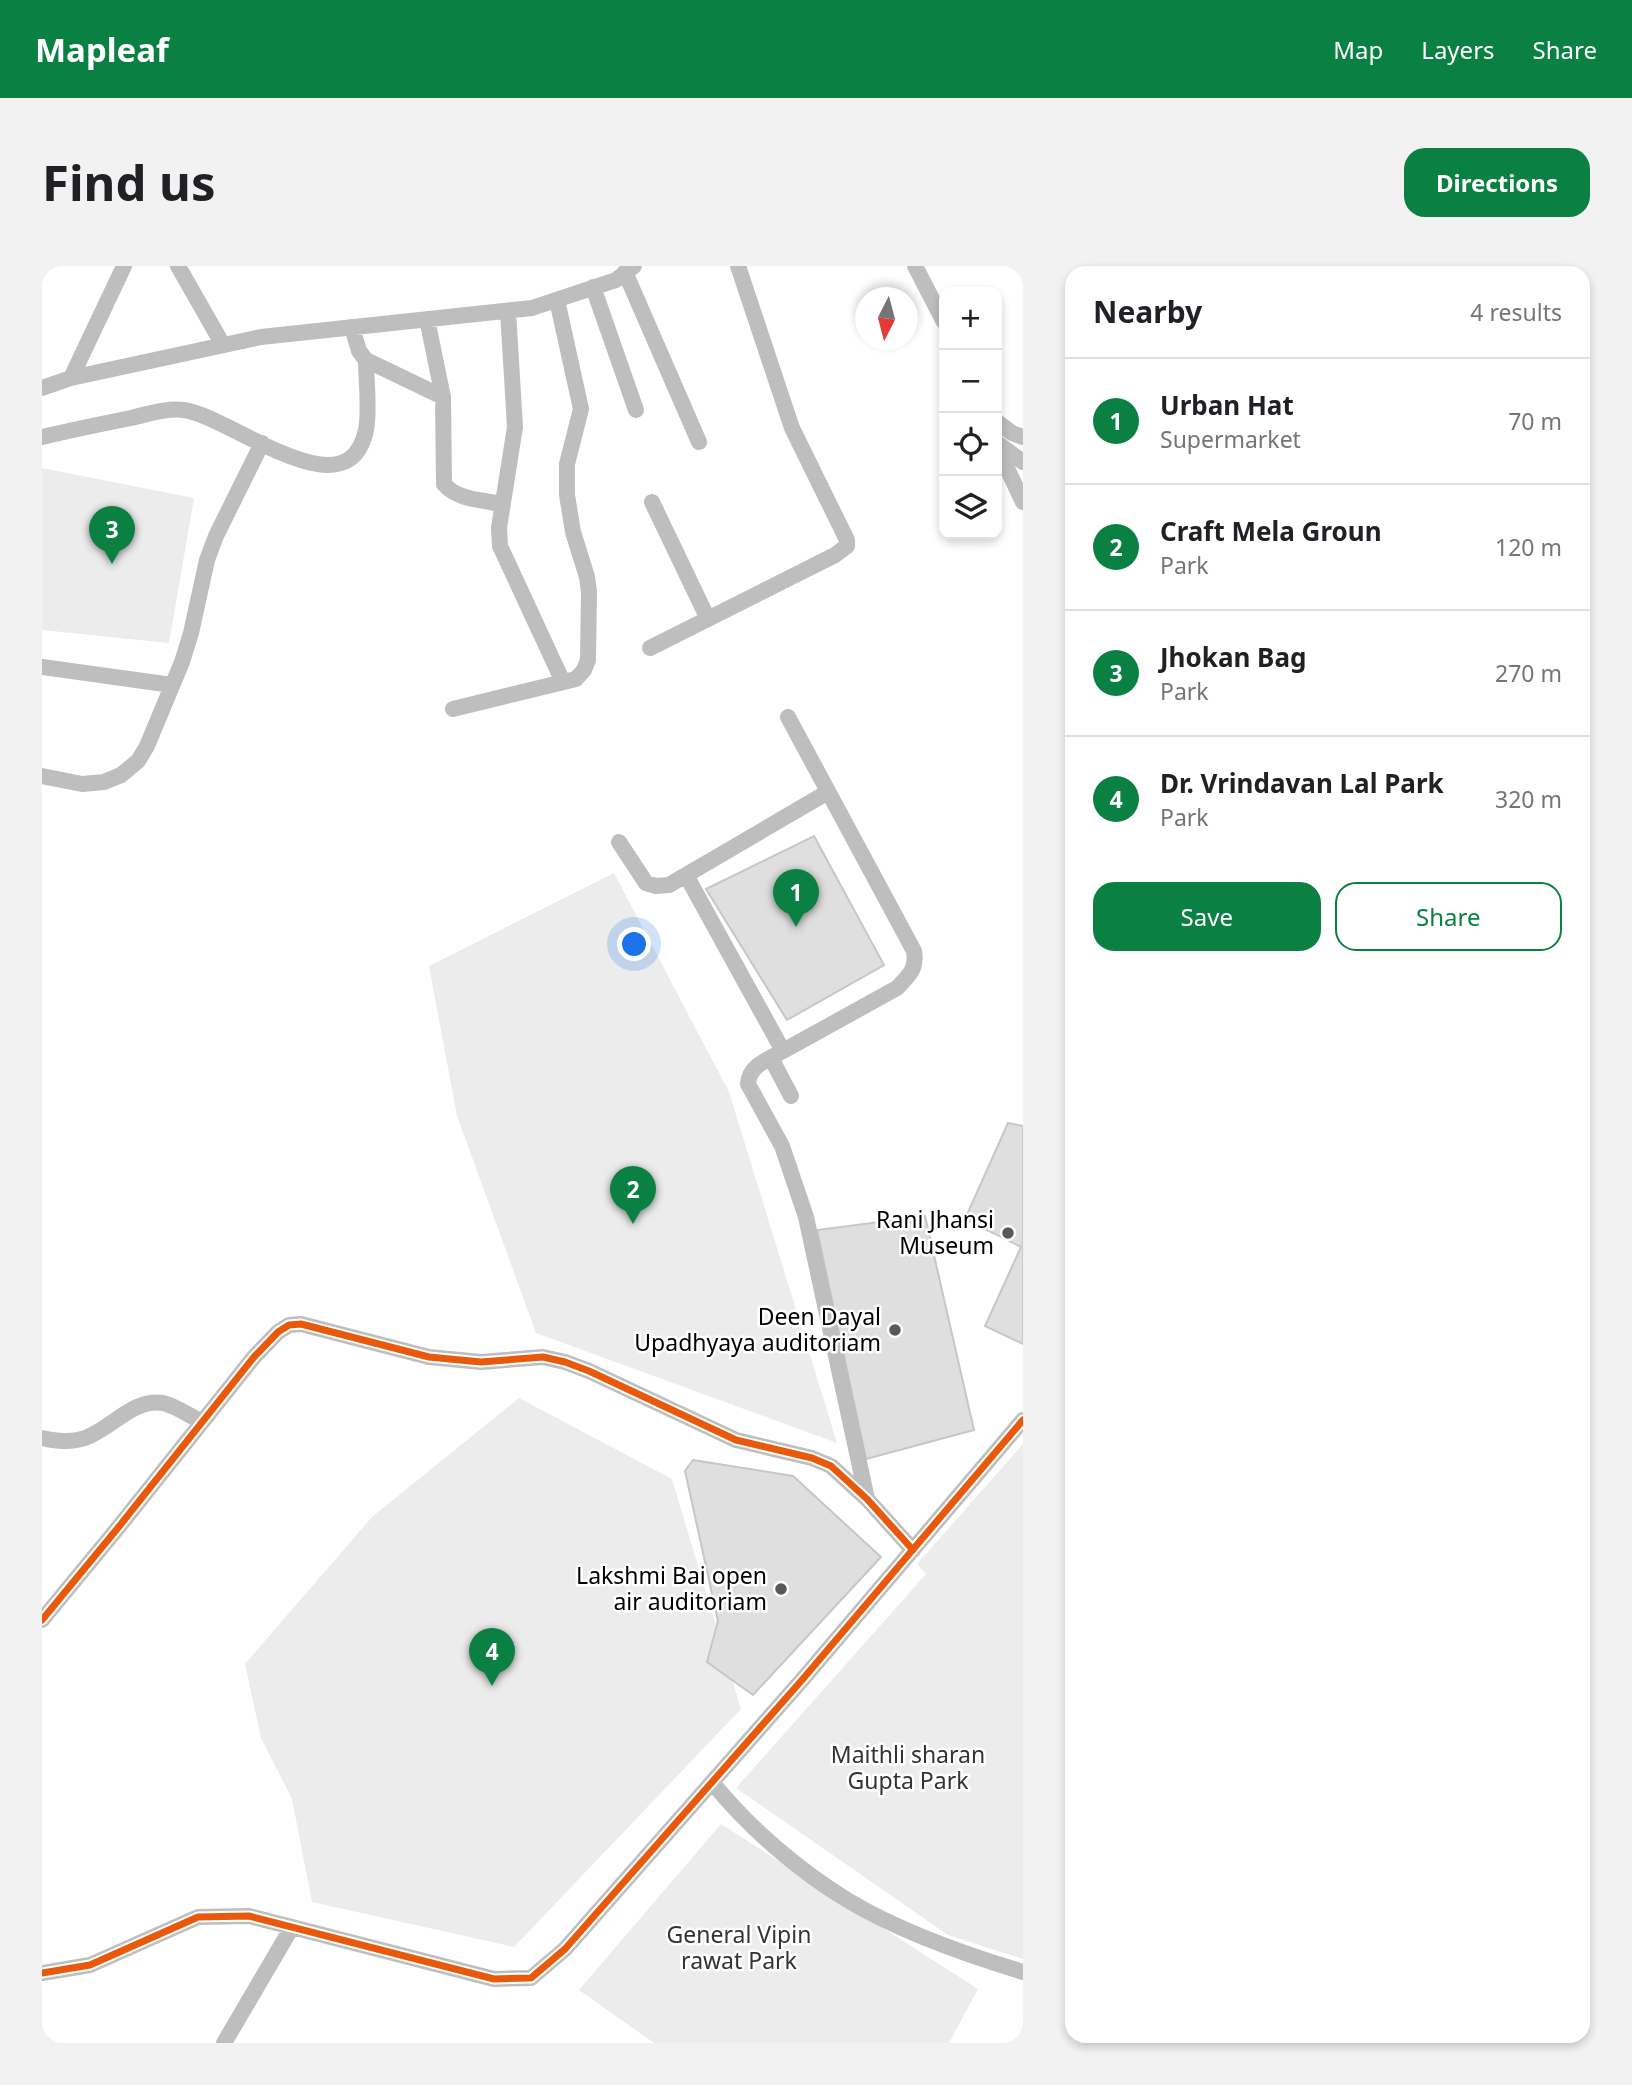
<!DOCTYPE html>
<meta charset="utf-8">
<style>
:root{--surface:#fff;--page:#f2f2f2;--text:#202124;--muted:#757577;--line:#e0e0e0;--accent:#0b8043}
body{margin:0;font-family:"Noto Sans",sans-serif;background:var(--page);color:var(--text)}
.controls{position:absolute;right:21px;top:21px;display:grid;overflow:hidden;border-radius:14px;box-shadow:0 4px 10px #0003}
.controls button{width:63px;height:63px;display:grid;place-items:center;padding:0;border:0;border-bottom:2px solid var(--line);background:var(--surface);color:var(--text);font:35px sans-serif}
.compass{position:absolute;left:813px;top:21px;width:63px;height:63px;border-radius:50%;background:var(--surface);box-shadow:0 4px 10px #0003;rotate:186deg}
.you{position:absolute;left:593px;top:679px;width:24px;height:24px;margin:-18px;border:5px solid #fff;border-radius:50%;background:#1a73e8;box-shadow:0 0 0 10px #1a73e833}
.badge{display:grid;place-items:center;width:46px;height:46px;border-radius:50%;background:var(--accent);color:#fff;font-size:23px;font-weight:700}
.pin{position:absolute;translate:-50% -58px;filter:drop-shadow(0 2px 4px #0008)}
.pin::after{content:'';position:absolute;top:37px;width:24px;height:21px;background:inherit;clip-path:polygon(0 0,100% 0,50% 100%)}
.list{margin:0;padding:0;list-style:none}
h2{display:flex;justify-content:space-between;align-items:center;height:91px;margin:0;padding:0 28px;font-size:30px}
h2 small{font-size:23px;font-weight:400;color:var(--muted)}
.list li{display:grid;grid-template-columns:46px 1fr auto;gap:21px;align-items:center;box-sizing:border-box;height:126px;padding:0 28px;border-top:2px solid var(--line)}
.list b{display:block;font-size:26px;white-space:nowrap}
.list p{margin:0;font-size:23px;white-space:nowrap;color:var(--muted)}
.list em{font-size:23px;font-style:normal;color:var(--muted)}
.actions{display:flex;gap:14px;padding:21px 28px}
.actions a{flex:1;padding:16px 0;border:2px solid var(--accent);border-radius:21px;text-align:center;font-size:24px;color:var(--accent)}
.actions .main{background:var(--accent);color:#fff}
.icon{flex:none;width:38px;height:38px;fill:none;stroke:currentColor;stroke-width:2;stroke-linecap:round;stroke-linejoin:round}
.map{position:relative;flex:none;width:981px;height:1777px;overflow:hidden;border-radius:21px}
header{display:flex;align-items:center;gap:42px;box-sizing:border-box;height:98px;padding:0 35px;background:var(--accent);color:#fff}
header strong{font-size:33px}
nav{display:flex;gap:38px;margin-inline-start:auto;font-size:24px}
.intro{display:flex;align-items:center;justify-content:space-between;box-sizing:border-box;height:168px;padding:0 42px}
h1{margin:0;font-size:49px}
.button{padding:18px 32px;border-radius:21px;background:var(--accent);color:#fff;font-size:24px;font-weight:700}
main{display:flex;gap:42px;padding:0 42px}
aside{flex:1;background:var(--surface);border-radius:21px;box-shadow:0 4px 10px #0003}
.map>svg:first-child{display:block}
</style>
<header>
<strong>Mapleaf</strong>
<nav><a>Map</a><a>Layers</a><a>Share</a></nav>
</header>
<div class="intro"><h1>Find us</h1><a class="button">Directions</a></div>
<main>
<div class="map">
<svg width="981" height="1777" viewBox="0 0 981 1777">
<rect width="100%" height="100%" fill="#fff"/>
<path fill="#ececec" d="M0,202L152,232L127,377L0,364Z
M572,607L687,826L795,1177L494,1067L415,850L387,700Z
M477,1132L630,1213L699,1443L472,1681L270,1636L250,1533L219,1472L203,1398L330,1251Z
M981,1178V1693L906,1669L694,1522L884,1308L875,1298Z
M679,1558L936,1723L907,1777H612L537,1724Z"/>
<path fill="#dfdfdf" stroke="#c7c7c7" stroke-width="2" d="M772,570L842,699L745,754L664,623Z
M966,857L981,860V1078L943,1060L979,981L923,953Z
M883,950L932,1164L824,1193L775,964Z
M651,1194L751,1210L839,1291L711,1429L665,1396L676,1355L643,1205Z"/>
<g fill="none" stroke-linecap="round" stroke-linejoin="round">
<path stroke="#bebebe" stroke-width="16" d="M136,0L181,79
M873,0L902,56
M583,6L657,176
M551,21L594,144
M466,45L473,161L457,262L458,280L521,416
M385,53L401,131L402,218C415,234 441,234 460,238
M310,61L317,85L324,94L401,131
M29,112L82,0
M0,122L29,112L219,71L490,42L574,14L592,0
M955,156L970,167L981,171
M0,171C30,164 59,158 89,152C106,148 125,142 142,144C190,151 306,250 324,164C328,142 324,116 324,94
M955,177L981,196
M955,181L981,236
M610,236L666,353
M608,382L793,289L805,280V274L750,162L696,0
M0,401L130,419
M411,443L534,413L542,404L546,394L547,326L545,311L531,266L525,229V198L539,143L515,34
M0,510L40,518L62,516L79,509L96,495L105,480L140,396L149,367L165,294L174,270L220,177
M577,576L604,617L614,620L627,619L786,526
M644,609L741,785C726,794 707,799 706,818L740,880L764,951L825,1233
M741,785L855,722C867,709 875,704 872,685L746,451
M729,792L749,830
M0,1172C15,1175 28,1177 43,1172C69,1163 91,1132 121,1137C134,1140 148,1150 160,1156
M0,1354L75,1263L212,1091L236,1066L247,1059L259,1058L387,1091L439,1096L501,1091L523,1096L547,1105L694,1174L770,1192L789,1200L825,1233L871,1284
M670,1516C706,1561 757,1605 807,1635C857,1665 925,1689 981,1706
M0,1707L48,1699L156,1651L207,1650L452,1713L489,1712L523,1683L760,1414L981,1154
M182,1777L250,1661"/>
<g stroke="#fff" stroke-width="11">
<path id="cycleway" d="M0,1354L75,1263L212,1091L236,1066L247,1059L259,1058L387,1091L439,1096L501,1091L523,1096L547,1105L694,1174L770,1192L789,1200L825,1233L871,1284
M0,1707L48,1699L156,1651L207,1650L452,1713L489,1712L523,1683L760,1414L981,1154"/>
</g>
<use href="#cycleway" stroke="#e8590c" stroke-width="7"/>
</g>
<g fill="#595959" stroke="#fff" stroke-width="2.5">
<circle cx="966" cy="967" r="7"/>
<circle cx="853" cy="1064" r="7"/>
<circle cx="739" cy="1323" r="7"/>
</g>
<g text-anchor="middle" stroke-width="5" stroke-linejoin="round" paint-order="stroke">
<g font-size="23" fill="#000" stroke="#fff" text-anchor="end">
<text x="952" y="962">Rani Jhansi<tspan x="952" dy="26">Museum</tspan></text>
<text x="839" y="1059">Deen Dayal<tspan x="839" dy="26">Upadhyaya auditoriam</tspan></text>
<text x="725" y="1318">Lakshmi Bai open<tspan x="725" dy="26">air auditoriam</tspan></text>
</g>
<g font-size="23" fill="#333" stroke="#fff">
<text x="866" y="1497">Maithli sharan<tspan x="866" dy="26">Gupta Park</tspan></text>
<text x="697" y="1677">General Vipin<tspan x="697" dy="26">rawat Park</tspan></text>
</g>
</g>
</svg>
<div class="controls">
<button>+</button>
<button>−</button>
<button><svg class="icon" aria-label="locate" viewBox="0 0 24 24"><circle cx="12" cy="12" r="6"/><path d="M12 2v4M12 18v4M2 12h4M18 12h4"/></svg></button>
<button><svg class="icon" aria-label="layers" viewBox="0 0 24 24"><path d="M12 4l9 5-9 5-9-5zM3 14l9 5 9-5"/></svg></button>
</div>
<svg class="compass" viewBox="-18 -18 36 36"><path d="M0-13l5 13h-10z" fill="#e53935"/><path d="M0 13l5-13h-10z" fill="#757577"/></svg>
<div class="you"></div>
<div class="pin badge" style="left:754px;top:661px">1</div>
<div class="pin badge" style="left:591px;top:958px">2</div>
<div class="pin badge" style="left:70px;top:298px">3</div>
<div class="pin badge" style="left:450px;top:1420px">4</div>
</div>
<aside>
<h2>Nearby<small>4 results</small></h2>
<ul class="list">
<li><span class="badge">1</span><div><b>Urban Hat</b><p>Supermarket</p></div><em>70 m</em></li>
<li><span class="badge">2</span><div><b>Craft Mela Groun</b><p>Park</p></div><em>120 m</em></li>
<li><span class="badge">3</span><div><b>Jhokan Bag</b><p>Park</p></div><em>270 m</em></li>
<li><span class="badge">4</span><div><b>Dr. Vrindavan Lal Park</b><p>Park</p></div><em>320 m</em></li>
</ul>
<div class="actions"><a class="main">Save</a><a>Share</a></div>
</aside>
</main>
